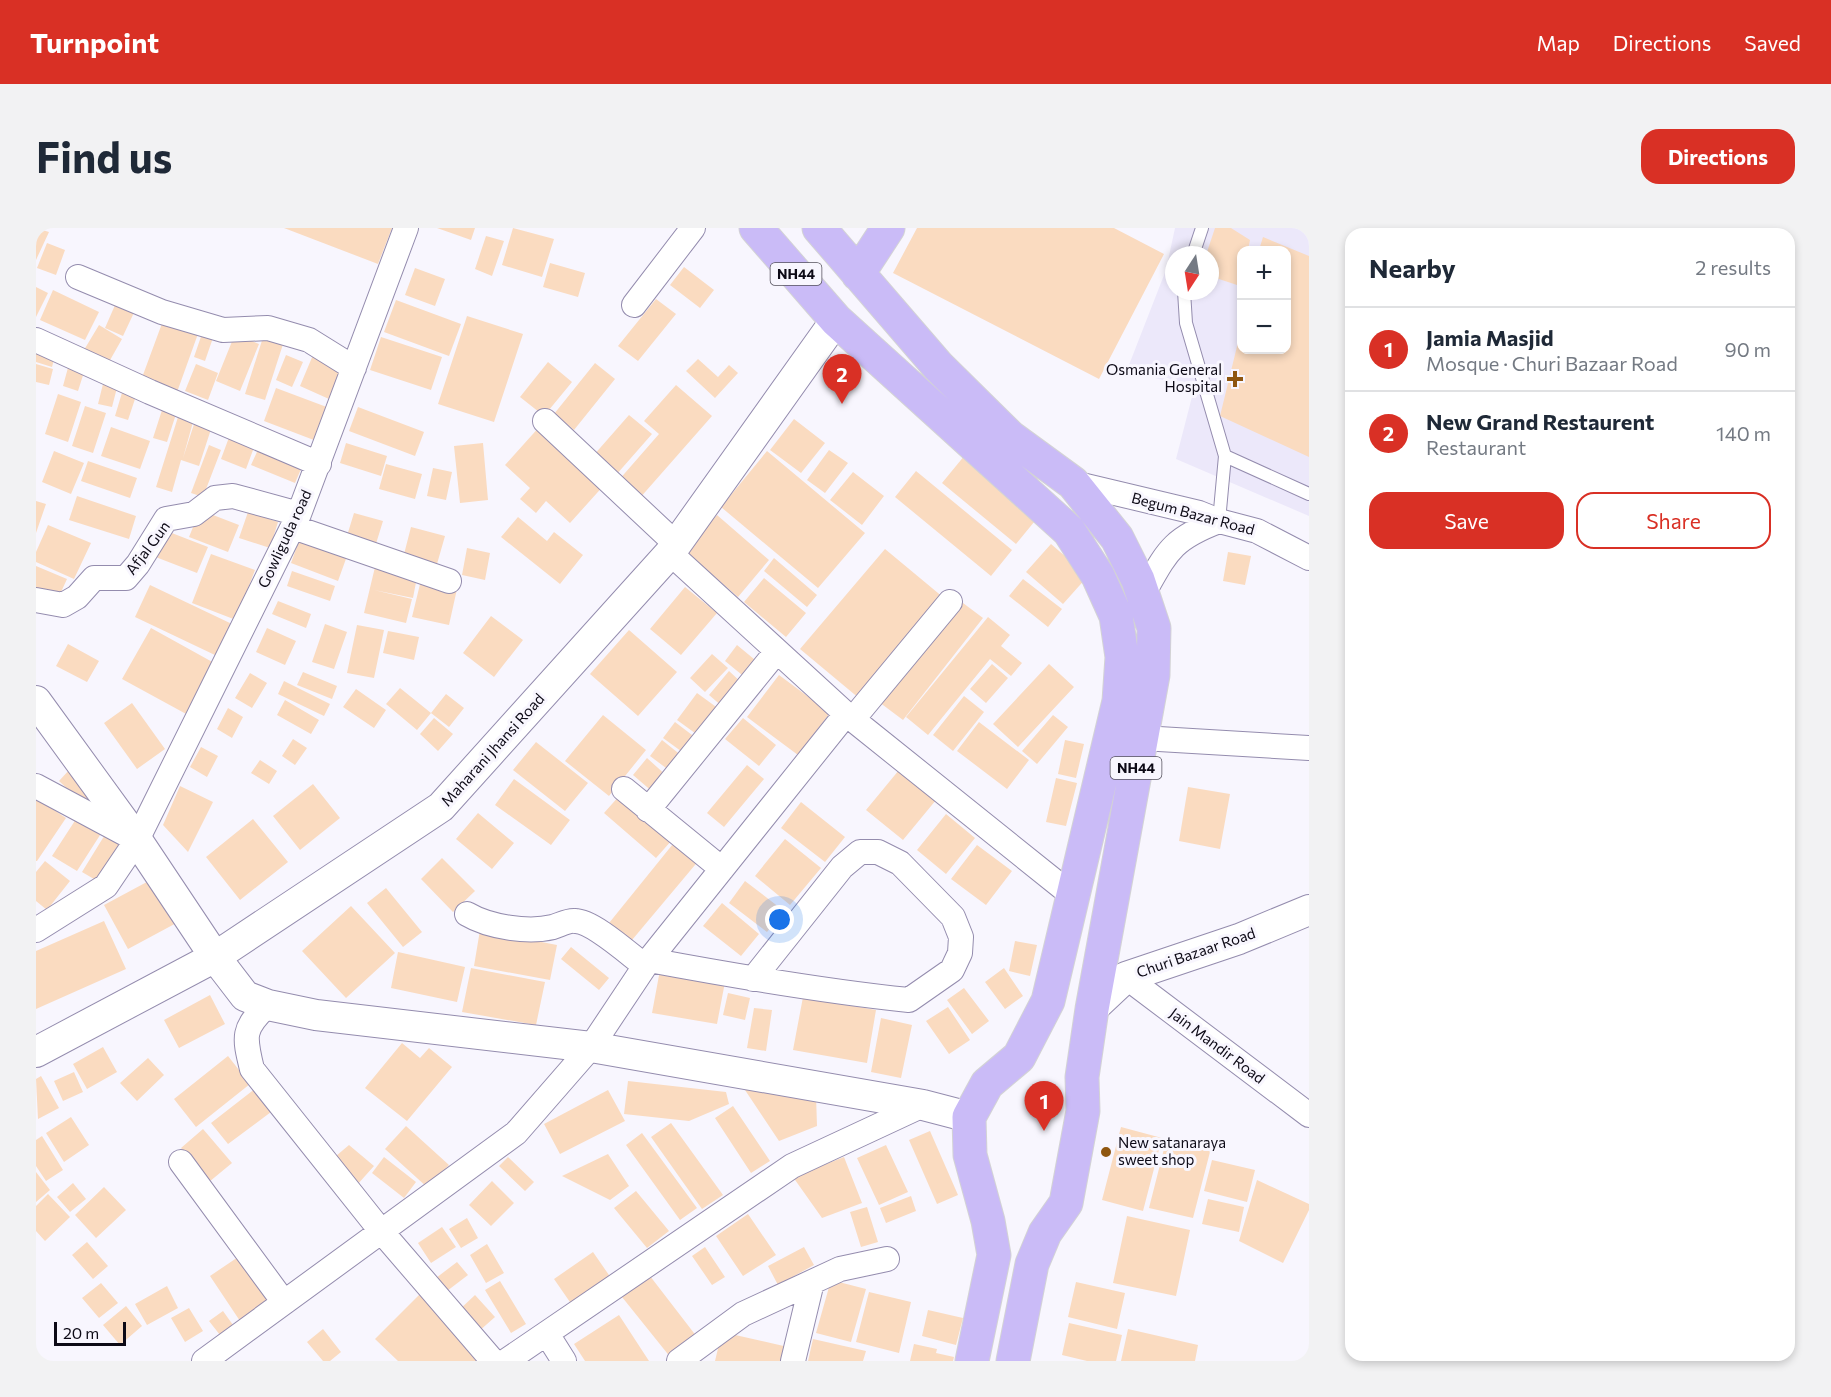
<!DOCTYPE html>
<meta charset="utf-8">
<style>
:root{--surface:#fff;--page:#f2f2f3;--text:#1f2937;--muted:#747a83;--line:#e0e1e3;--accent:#d93025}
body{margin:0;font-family:Commissioner,sans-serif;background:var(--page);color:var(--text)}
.controls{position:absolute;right:18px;top:18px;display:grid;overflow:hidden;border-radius:12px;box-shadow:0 3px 9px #0003}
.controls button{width:54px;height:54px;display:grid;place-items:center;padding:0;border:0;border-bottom:2px solid var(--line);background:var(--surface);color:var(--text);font:30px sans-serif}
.compass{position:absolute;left:1129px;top:18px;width:54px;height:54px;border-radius:50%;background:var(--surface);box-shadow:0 3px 9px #0003;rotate:192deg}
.scale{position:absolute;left:18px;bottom:15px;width:72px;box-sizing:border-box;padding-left:6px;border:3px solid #0d0a16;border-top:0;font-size:16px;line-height:21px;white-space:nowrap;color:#0d0a16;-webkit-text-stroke:4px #f8f6fe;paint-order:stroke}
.you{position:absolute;left:744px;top:692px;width:21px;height:21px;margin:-15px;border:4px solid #fff;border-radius:50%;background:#1a73e8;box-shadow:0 0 0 9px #1a73e833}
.badge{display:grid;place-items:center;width:39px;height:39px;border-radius:50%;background:var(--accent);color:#fff;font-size:20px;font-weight:700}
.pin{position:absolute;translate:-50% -50px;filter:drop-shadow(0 2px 3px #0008)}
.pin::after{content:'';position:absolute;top:32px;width:21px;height:18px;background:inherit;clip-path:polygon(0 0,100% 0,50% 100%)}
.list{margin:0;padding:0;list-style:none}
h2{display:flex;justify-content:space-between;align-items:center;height:78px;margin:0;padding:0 24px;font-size:26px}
h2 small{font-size:20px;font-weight:400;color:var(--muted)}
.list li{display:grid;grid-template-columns:39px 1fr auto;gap:18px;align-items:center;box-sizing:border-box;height:84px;padding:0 24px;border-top:2px solid var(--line)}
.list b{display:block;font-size:22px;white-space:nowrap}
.list p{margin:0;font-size:20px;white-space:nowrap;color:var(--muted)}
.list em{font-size:20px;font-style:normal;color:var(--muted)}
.actions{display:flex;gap:12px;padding:18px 24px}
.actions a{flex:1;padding:14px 0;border:2px solid var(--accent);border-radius:18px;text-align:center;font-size:21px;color:var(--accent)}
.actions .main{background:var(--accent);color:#fff}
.map{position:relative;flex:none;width:1273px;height:1133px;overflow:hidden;border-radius:18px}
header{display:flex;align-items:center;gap:36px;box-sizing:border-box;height:84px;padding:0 30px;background:var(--accent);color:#fff}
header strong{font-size:28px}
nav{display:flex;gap:33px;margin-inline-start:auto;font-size:21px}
.intro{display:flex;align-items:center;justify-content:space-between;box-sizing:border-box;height:144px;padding:0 36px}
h1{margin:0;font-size:42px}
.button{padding:15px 27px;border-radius:18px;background:var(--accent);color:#fff;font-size:21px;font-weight:700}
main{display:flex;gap:36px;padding:0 36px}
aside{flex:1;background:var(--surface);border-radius:18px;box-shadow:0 3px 9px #0003}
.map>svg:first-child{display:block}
</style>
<header>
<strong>Turnpoint</strong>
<nav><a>Map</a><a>Directions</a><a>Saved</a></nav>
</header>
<div class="intro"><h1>Find us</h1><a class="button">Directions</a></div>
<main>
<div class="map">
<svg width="1273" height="1133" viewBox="0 0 1273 1133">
<rect width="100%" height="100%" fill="#f8f6fe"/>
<path fill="#ece8fa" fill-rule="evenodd" d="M1139,0H1273V288L1140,231L1158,161L1091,142L1130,42ZM1206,22H1250V122H1206ZM1138,27H1174V63H1138Z"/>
<path fill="#fadbc0" d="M0,0L13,4L0,32Z
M248,0H356L342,36Z
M401,0H439L435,12Z
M477,0L518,11L506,49L466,37Z
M881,0H1078L1128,26L1063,151L857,45Z
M1179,0H1195L1214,12L1212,22H1206L1204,58L1174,48V27H1170Z
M450,8L468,13L456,48L439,41Z
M1227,9L1273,28V229L1184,188L1205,102L1206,122H1250V22H1223Z
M11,15L29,22L20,47L1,40Z
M514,35L549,45L542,69L507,59Z
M648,39L678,62L664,80L634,57Z
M379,40L409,51L399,78L369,67Z
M0,59L12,65L0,89Z
M17,62L63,84L49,112L4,92Z
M83,68L102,76L87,108L69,100Z
M620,71L640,86L602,133L582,118Z
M360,72L425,96L413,128L348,104Z
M431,88L487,106L458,194L402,176Z
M128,90L163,103L140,167L104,155Z
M63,97L86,111L69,141L45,127Z
M169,97L180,101L169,133L158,129Z
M229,103L249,110L229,172L209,166Z
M199,106L223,116L204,163L180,153Z
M345,109L406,129L395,162L334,142Z
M0,119L20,124L16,139L0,134Z
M250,127L267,134L256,159L240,152Z
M277,127L306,140L293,171L264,158Z
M662,131L682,149L693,137L702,145L679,170L650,143Z
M512,134L536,154L508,188L484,169Z
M559,135L579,151L538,202L518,186Z
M0,136L17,141L13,157L0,154Z
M33,136L49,141L42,163L27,158Z
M160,136L182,145L172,172L149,163Z
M69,148L83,152L76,179L62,176Z
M640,157L676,188L603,271L582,253L623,206L608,193Z
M88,158L102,162L92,192L79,188Z
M240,160L296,181L283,214L228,193Z
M22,166L45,174L32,214L9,206Z
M49,178L70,185L57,225L36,218Z
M127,179L141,183L131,214L117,210Z
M322,179L388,204L379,228L313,203Z
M593,187L616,206L580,247L557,228Z
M142,189L157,194L147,230L160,190L177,195L163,238L145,232L136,264L120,259Z
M758,191L789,215L765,245L734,222Z
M505,197L570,255L534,295L510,273L500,285L484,271L494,260L469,237Z
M75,199L114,213L104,241L65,228Z
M195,204L220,214L210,241L185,231Z
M225,215L268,234L259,255L215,237Z
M310,215L351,228L345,248L304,235Z
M447,215L452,272L424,275L418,218Z
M173,217L185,222L167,269L155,265Z
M793,222L812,235L789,265L771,252Z
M18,223L48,235L35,266L6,254Z
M731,223L829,305L782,360L685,279Z
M929,227L1003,288L980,316L906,255Z
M52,233L101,250L94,270L45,253Z
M350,236L386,246L379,271L343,261Z
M397,240L416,244L410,272L391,268Z
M880,243L976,322L955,348L859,269Z
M817,244L848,268L826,297L794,272Z
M41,268L100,288L93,311L33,292Z
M0,273L10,276L0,305Z
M164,282L203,297L192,324L153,309Z
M212,284L242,294L234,320L203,310Z
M318,285L347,293L339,319L310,311Z
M681,287L733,332L702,369L649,323Z
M482,289L511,313L518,304L547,327L524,356L465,309Z
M12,297L55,315L38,351L0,334V324Z
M375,299L409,308L399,343L366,334Z
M128,302L172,319L161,345L117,328Z
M264,310L311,328L302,353L255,335Z
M1015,316L1052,348L1027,376L990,344Z
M431,320L454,325L449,352L426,347Z
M849,321L908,370L824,471L764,421Z
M1192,324L1215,328L1209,357L1187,353Z
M175,326L219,342L200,392L156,375Z
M738,330L781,367L771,379L728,343Z
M0,338L31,351L20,375L0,366Z
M339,339L381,349L377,370L338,362L376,371L370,395L328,385Z
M256,343L299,358L294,373L251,358Z
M728,350L770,385L750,409L708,374Z
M987,351L1026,381L1012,399L973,368Z
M385,352L421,361L413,397L376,389Z
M114,357L196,396L181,428L99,389Z
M649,359L681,385L645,427L614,401Z
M923,372L947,390L867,492L843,474Z
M242,373L275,386L270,400L236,386Z
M455,388L487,412L458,449L427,425Z
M952,389L974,407L965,418L986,435L975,448L954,431L892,507L870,489Z
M289,396L311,404L298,441L276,434Z
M321,397L348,402L338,450L311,445Z
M115,400L180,436L152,487L86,451Z
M231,400L260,413L249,437L220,424Z
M593,402L641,444L602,488L554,446Z
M352,403L383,409L378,432L347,425Z
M32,416L63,433L51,454L20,438Z
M701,417L724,436L711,451L689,433Z
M676,426L692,440L669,464L654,450Z
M956,436L972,450L950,475L934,461Z
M1013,436L1038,459L982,519L957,496Z
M693,443L707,456L687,479L673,467Z
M267,444L301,458L296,471L261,457Z
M214,445L231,455L216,480L199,470Z
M743,447L794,485L762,527L711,489Z
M248,453L294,476L288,488L242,466Z
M364,460L395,485L381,502L350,476Z
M320,461L350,482L338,500L307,479Z
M661,465L683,481L663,508L641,492Z
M410,466L428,480L413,499L395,485Z
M928,468L948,484L917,523L897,507Z
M249,472L283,492L275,506L241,487Z
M96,475L129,521L101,541L68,495Z
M192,480L207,489L196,510L181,501Z
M567,487L610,522L573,568L529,533Z
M1017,487L1032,499L1001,536L986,523Z
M398,490L417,506L402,523L384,506Z
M707,490L740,517L723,538L689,511Z
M639,494L660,510L649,526L627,510Z
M943,494L993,532L971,561L921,523Z
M257,511L271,520L259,537L246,528Z
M626,512L646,528L634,543L614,528Z
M1029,512L1048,516L1040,550L1022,546Z
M500,514L552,555L529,583L477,542Z
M165,519L182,528L171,549L154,539Z
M611,530L632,549L618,565L597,547Z
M224,532L241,543L233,556L215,545Z
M711,537L728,551L688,599L671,585Z
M34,541L60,565L49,577L23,553Z
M863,542L900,572L867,612L830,582Z
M1020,550L1041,555L1030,598L1010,594Z
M478,551L534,592L515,617L459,577Z
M277,556L304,590L264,622L237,588Z
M144,558L177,574L152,624L127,597Z
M1152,559L1194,566L1184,621L1143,613Z
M584,567L636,612L620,630L568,585Z
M0,570L30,590L1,633H0Z
M765,574L809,609L789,634L745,600Z
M442,585L478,615L456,641L420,611Z
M910,586L939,610L910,646L881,622Z
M42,588L66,604L41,643L16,628Z
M217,591L252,634L204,672L170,629Z
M70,605L88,616L63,654L46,644Z
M641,611L664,631L591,718L569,700Z
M749,611L785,640L754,677L719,648Z
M941,617L976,643L950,677L915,651Z
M406,630L439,663L417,684L385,651Z
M9,633L34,653L11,682L0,673V644Z
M122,648L146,692L92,721L68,677Z
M709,653L748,683L731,704L693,675Z
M350,660L386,704L367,719L331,675Z
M686,675L723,706L705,728L667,698Z
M315,678L359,725L310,770L266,723Z
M68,693L90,741L0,781V723Z
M444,702L521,717L514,752L438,738Z
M979,713L1001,717L994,748L973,743Z
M535,719L573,750L563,762L525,731Z
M362,724L429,739L421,774L355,760Z
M435,740L509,754L500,797L426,784Z
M968,740L987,768L969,781L949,754Z
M624,742L689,754L681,796L616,785Z
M928,760L953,793L936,806L911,772Z
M692,765L714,770L709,792L687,787Z
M174,767L189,796L143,820L128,792Z
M767,769L840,782L831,835L757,822Z
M912,779L934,812L913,826L890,793Z
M718,780L736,782L730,823L711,820Z
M845,790L876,797L865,850L835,844Z
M366,815L384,830L393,820L416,839L371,893L329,860Z
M67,819L81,844L51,861L37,836Z
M192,828L214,856L160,899L138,871Z
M112,830L128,847L101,873L84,855Z
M38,844L47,864L27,873L18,853Z
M5,848L23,880L2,891L0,851Z
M592,853L690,864L693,876L653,893L588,886Z
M225,856L243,878L192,916L175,895Z
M705,856L780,867L781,898L743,913Z
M572,862L589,893L524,926L508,896Z
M697,878L734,933L715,945L679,890Z
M35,889L53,917L28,934L10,905Z
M635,895L687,967L666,981L615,909Z
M370,898L413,937L392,960L349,921Z
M1085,899L1126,910L1107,983L1066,972Z
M167,901L196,935L173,954L145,920Z
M894,903L922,967L901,976L873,912Z
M606,905L661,980L644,992L590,917Z
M6,908L27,942L10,953L0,938V912Z
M1131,909L1175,920L1157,990L1113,980Z
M313,917L338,938L321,957L300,928Z
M850,917L872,964L843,977L821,930Z
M572,926L593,958L574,972L526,948Z
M348,929L380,954L368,970L336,945Z
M472,929L498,954L489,963L463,938Z
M808,929L826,975L786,990L757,949Z
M1176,932L1219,942L1211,974L1168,963Z
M0,944L14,962L0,974Z
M1221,952L1273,976V982L1247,1035L1203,1013Z
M456,953L478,975L455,998L433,977Z
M37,955L50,971L34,984L21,969Z
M68,959L90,982L60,1010L39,987Z
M600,963L633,1003L611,1020L578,980Z
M12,966L34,989L9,1013L0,1003V978Z
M875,968L880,983L850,995L844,980Z
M1172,971L1208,979L1203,1004L1166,996Z
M831,979L842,1014L825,1019L814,984Z
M712,986L740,1027L707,1048L680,1008Z
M1091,988L1154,1002L1140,1068L1077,1055Z
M431,990L442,1010L425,1020L413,1001Z
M406,999L420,1019L395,1035L382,1015Z
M51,1014L72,1038L57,1051L36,1027Z
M451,1016L468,1045L450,1055L434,1027Z
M669,1019L689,1049L676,1057L656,1028Z
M768,1019L778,1037L742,1057L732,1038Z
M211,1023L241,1069L204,1093L174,1048Z
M557,1024L575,1050L536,1077L518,1051Z
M421,1034L432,1047L411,1063L400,1050Z
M614,1048L661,1109L635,1130L586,1069Z
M795,1052L830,1061L815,1114L780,1105Z
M464,1053L490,1096L475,1105L449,1062Z
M1040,1054L1089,1065L1081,1101L1032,1089Z
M65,1055L82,1075L63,1090L46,1070Z
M131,1058L142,1080L111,1097L99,1076Z
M833,1064L875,1074L863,1125L820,1114Z
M384,1066L446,1127L440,1133H362L339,1111Z
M439,1067L459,1089L442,1104L422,1083Z
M90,1078L106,1098L84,1117L67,1097Z
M153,1080L167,1103L149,1114L135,1090Z
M892,1082L927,1090L920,1117L886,1108Z
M187,1083L197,1097L184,1107L173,1093Z
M583,1087L613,1133H549L538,1116Z
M1033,1095L1086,1107L1080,1133H1051L1026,1127Z
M287,1101L305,1124L294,1133H287L271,1114Z
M1092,1101L1162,1117L1159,1133H1085Z
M686,1104L752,1119L749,1133H679Z
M777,1111L830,1123L827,1133H772Z
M878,1116L901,1121L900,1125L918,1129L917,1133H874Z"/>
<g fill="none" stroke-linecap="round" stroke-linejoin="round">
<g stroke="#948cae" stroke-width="14">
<path id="service" d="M1157,27L1166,0
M1148,63L1150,95L1189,228
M1183,293L1189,228L1273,266"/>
</g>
<g stroke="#948cae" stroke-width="26">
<path id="minor" d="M42,49L126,84L187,102L232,100L273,112L318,140
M598,77L657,0
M0,112L114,164L283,236
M509,193L640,316
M1037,255L1163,285L1183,293L1221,303L1273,330
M257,299L413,353
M634,325L810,486L1037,668
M1107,366C1131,324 1135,311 1183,293
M0,372L27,377L41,369L58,350H90L102,336L130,291L158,286L179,270L197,268L263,286
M817,491L914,374
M1106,510L1273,520
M0,558L99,611
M588,561L686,641
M612,582L741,423
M431,686C453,699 492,705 517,699C524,697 532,692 539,693C557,693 594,727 609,738
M0,702L70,658L101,612L263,286L370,0
M613,732C699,748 785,763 873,772L916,742L924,725L925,709L917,689L864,635L842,624H824L806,639L717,751
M1090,749L1273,887
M232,777C206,800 208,809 216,841L345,1003L457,1133
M145,934L247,1073
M511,1106L528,1133
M168,1133L480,905L555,819L613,732L810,486
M470,1133L756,938L887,877
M643,1133L707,1086L804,1041L851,1031
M757,1133L776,1054"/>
</g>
<g stroke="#948cae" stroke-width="32">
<path id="tertiary" d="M0,473L101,612L179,729L209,768L232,777L280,787L555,819L887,877L933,889
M1056,781L1090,749L1203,711L1273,682
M0,824L179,729L405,579L634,325L800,92"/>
</g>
<g stroke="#d3d3d5" stroke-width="35">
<path id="trunk" d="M720,0L800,92L1033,303L1062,348L1080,388L1086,429L1083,473L1012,773L983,829L951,856L933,889L934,927L952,993L958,1027L936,1133
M783,0L902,138L974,209L1037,255L1081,310L1102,352L1118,400L1117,447L1056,781L1046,849L1047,883L1030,975L1009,1005L996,1036L977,1133
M822,46L852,0"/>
</g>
<use href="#service" stroke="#fff" stroke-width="12"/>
<use href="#minor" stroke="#fff" stroke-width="24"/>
<use href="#tertiary" stroke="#fff" stroke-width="30"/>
<use href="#trunk" stroke="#cabbf7" stroke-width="33"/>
</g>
<g fill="#8f560f" stroke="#f8f6fe" stroke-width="2">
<path d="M1196 142h6v6h6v6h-6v6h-6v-6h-6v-6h6z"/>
<circle cx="1070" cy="924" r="6"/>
</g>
<g text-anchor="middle" stroke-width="6" stroke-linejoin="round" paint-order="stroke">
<g fill="#f8f6fe" stroke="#54515c" stroke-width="1.5">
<rect x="734.5" y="35" width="51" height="22" rx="4.5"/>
<rect x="1074.5" y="529" width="51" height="22" rx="4.5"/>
</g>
<g font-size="14" font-weight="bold" fill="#0d0a16">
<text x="760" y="51">NH44</text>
<text x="1100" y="545">NH44</text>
</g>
<g font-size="15" fill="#0d0a16" stroke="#f8f6fe" text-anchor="end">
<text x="1186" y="147">Osmania General<tspan x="1186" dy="17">Hospital</tspan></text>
<text x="1082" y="920" text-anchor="start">New satanaraya<tspan x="1082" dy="17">sweet shop</tspan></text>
</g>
<g font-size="15" fill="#0d0a16" stroke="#f8f6fe">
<text transform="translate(1157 286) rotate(15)" y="5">Begum Bazar Road</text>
<text transform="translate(249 311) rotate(-65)" y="5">Gowliguda road</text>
<text transform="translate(112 320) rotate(-53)" y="5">Afjal Gun</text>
<text transform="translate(457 522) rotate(-48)" y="5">Maharani Jhansi Road</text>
<text transform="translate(1160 725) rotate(-19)" y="5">Churi Bazaar Road</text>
<text transform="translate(1181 818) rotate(37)" y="5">Jain Mandir Road</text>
</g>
</g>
</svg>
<div class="controls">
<button>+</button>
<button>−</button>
</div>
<svg class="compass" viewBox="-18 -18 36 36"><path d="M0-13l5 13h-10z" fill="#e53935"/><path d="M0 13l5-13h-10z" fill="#747a83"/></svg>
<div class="scale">20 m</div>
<div class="you"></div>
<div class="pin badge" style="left:1008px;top:903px">1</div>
<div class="pin badge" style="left:806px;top:176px">2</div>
</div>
<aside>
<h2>Nearby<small>2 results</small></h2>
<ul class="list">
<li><span class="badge">1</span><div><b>Jamia Masjid</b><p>Mosque · Churi Bazaar Road</p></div><em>90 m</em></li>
<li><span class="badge">2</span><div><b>New Grand Restaurent</b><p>Restaurant</p></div><em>140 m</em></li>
</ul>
<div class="actions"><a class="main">Save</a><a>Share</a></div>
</aside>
</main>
